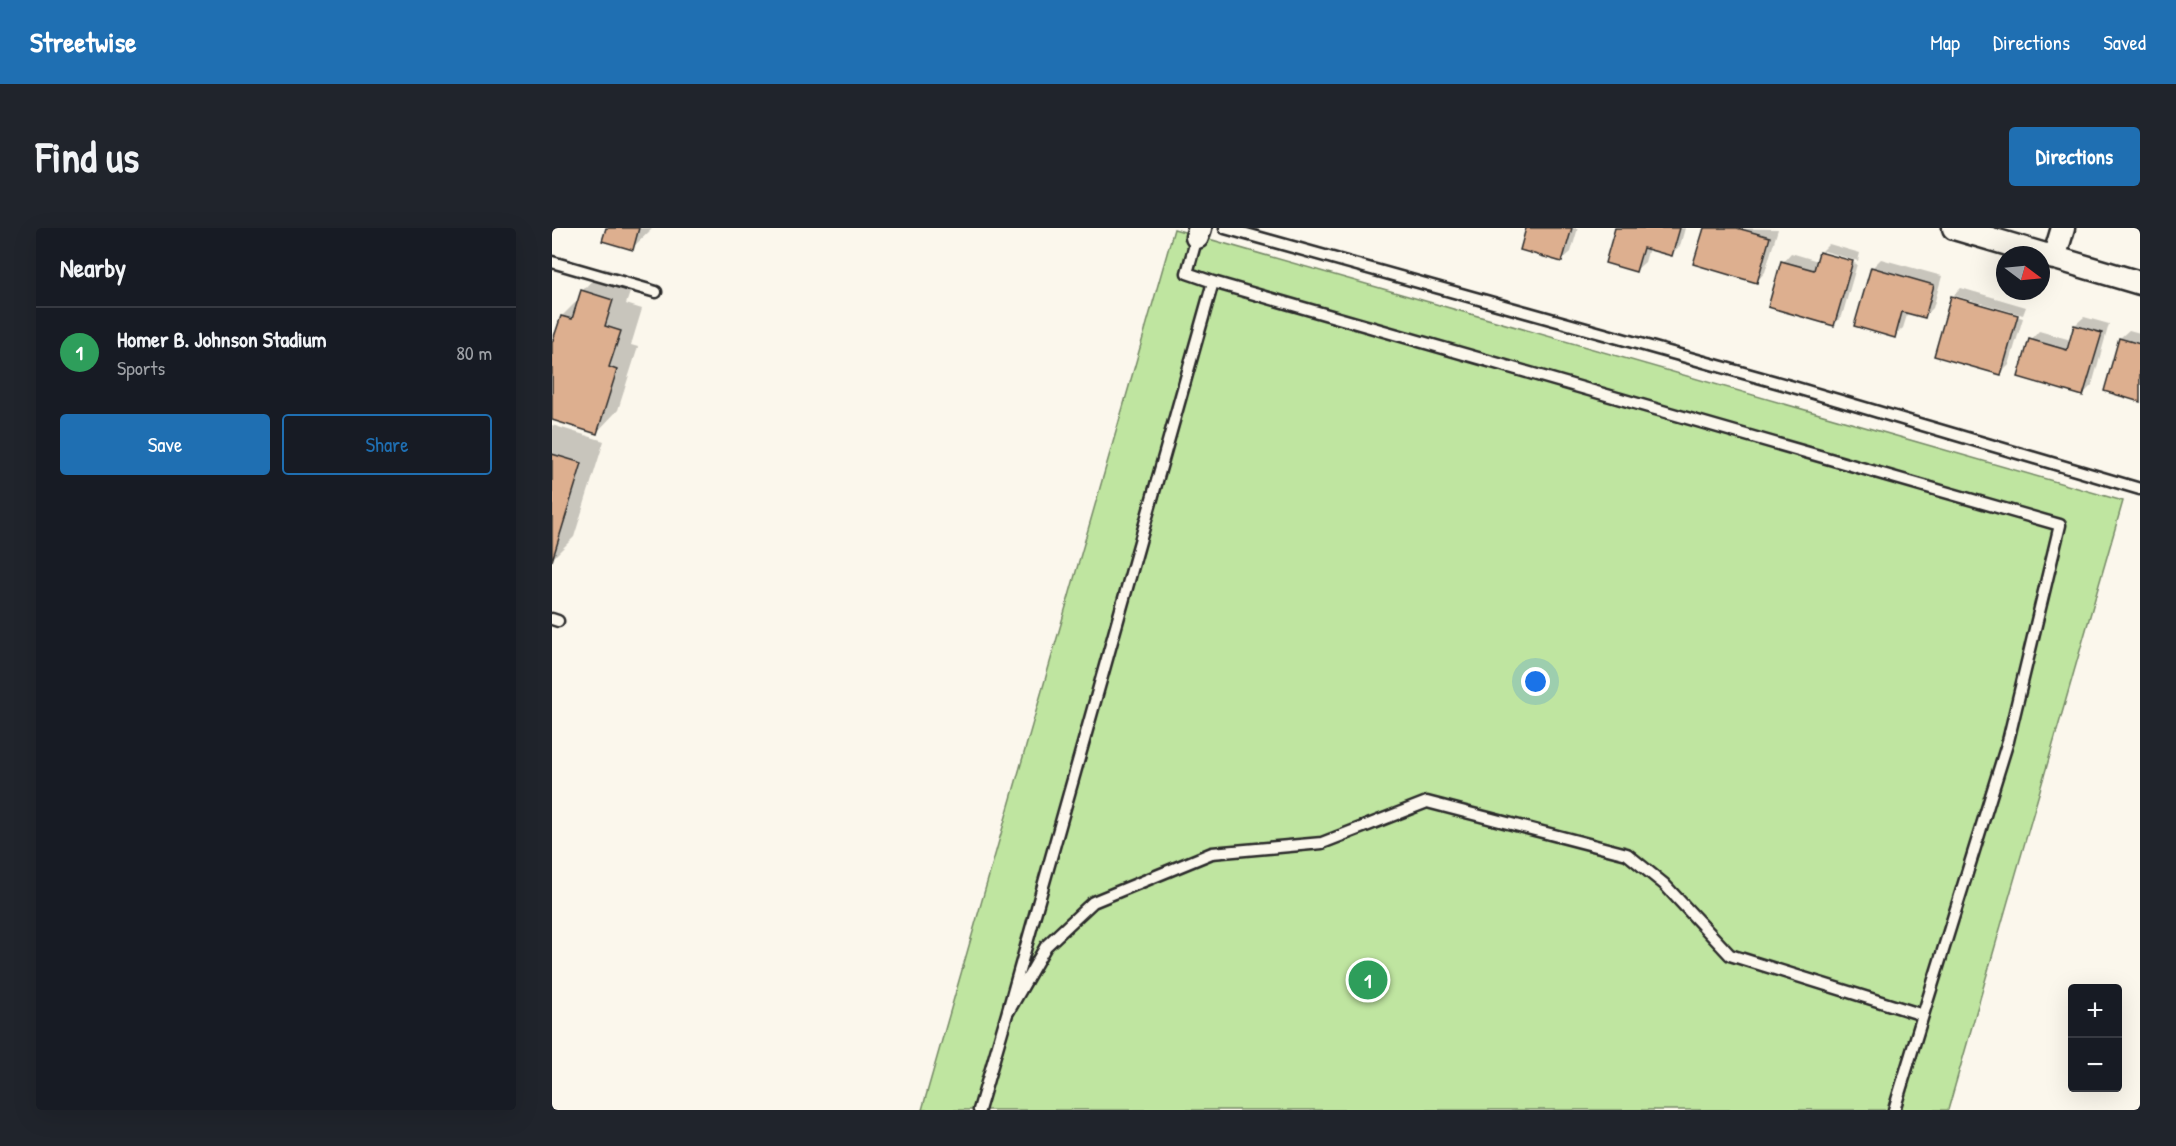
<!DOCTYPE html>
<meta charset="utf-8">
<style>
:root{--surface:#171b24;--page:#20242c;--text:#f1f3f6;--muted:#9ea1a6;--line:#363941;--accent:#1f6fb2}
body{margin:0;font-family:"Patrick Hand",sans-serif;background:var(--page);color:var(--text)}
.controls{position:absolute;right:18px;bottom:18px;display:grid;overflow:hidden;border-radius:6px;box-shadow:0 6px 24px #0002}
.controls button{width:54px;height:54px;display:grid;place-items:center;padding:0;border:0;border-bottom:2px solid var(--line);background:var(--surface);color:var(--text);font:30px sans-serif}
.compass{position:absolute;left:1444px;top:18px;width:54px;height:54px;border-radius:50%;background:var(--surface);box-shadow:0 6px 24px #0002;rotate:106deg}
.you{position:absolute;left:984px;top:454px;width:21px;height:21px;margin:-15px;border:4px solid #fff;border-radius:50%;background:#1a73e8;box-shadow:0 0 0 9px #1a73e833}
.badge{display:grid;place-items:center;width:39px;height:39px;border-radius:50%;background:var(--accent);color:#fff;font-size:20px;font-weight:700}
.pin{position:absolute;translate:-50% -50%;border:3px solid #fff;box-shadow:0 2px 6px #0006}
.list{margin:0;padding:0;list-style:none}
h2{display:flex;justify-content:space-between;align-items:center;height:78px;margin:0;padding:0 24px;font-size:26px}
h2 small{font-size:20px;font-weight:400;color:var(--muted)}
.list li{display:grid;grid-template-columns:39px 1fr auto;gap:18px;align-items:center;box-sizing:border-box;height:90px;padding:0 24px;border-top:2px solid var(--line)}
.list b{display:block;font-size:22px;white-space:nowrap}
.list p{margin:0;font-size:20px;white-space:nowrap;color:var(--muted)}
.list em{font-size:20px;font-style:normal;color:var(--muted)}
.actions{display:flex;gap:12px;padding:18px 24px}
.actions a{flex:1;padding:14px 0;border:2px solid var(--accent);border-radius:6px;text-align:center;font-size:21px;color:var(--accent)}
.actions .main{background:var(--accent);color:#fff}
.map{position:relative;flex:none;width:1588px;height:882px;overflow:hidden;border-radius:6px}
header{display:flex;align-items:center;gap:36px;box-sizing:border-box;height:84px;padding:0 30px;background:var(--accent);color:#fff}
header strong{font-size:28px}
nav{display:flex;gap:33px;margin-inline-start:auto;font-size:21px}
.intro{display:flex;align-items:center;justify-content:space-between;box-sizing:border-box;height:144px;padding:0 36px}
h1{margin:0;font-size:42px}
.button{padding:15px 27px;border-radius:6px;background:var(--accent);color:#fff;font-size:21px;font-weight:700}
main{display:flex;gap:36px;padding:0 36px}
aside{flex:1;background:var(--surface);border-radius:6px;box-shadow:0 6px 24px #0002}
.map>svg:first-child{display:block}
</style>
<header>
<strong>Streetwise</strong>
<nav><a>Map</a><a>Directions</a><a>Saved</a></nav>
</header>
<div class="intro"><h1>Find us</h1><a class="button">Directions</a></div>
<main>
<aside>
<h2>Nearby<small></small></h2>
<ul class="list">
<li><span class="badge" style="background:#2e9e5b">1</span><div><b>Homer B. Johnson Stadium</b><p>Sports</p></div><em>80 m</em></li>
</ul>
<div class="actions"><a class="main">Save</a><a>Share</a></div>
</aside>
<div class="map">
<svg width="1588" height="882" viewBox="0 0 1588 882">
<rect width="100%" height="100%" fill="#fbf7ec"/>
<filter id="ink" filterUnits="userSpaceOnUse"><feTurbulence type="fractalNoise" baseFrequency=".0167" numOctaves="2"/><feDisplacementMap in="SourceGraphic" scale="12" xChannelSelector="R" yChannelSelector="G"/><feConvolveMatrix kernelMatrix="1 2 1 2 8 2 1 2 1" color-interpolation-filters="sRGB"/></filter>
<g filter="url(#ink)">
<path fill="#bfe5a0" stroke="#758866" stroke-width="1.5" d="M622,1L1571,273L1396,882H370Z"/>
<path fill="#0003" d="M55,0H101L80,20Z
M976,0H1026L1019,24L1010,32Z
M1065,0H1133L1128,18L1119,26L1097,20L1093,34L1084,42Z
M1153,0L1226,1L1213,44L1205,53Z
M1277,16L1308,25L1306,33L1272,23V27L1305,36L1290,88L1282,97L1231,34L1239,25L1266,33L1269,24Z
M1329,31L1390,48L1381,80L1372,89L1356,84L1351,100L1342,108L1304,97L1321,39Z
M52,40L83,50L74,76L90,81L79,117L86,119L66,182L44,205L0,191V107L6,100L10,88L27,71L30,63Z
M1409,60L1474,79L1471,87L1404,68V71L1471,90L1457,137L1448,146L1400,69Z
M1532,89L1557,96L1540,157L1531,166L1479,112L1487,103L1519,112L1523,97Z
M1577,102L1588,105V172L1554,162L1568,110Z
M0,197L52,213L22,309L0,331Z"/>
<path fill="#ddaf8f" stroke="#2b2b2b" stroke-width="1.5" d="M54,0H87L81,22L50,13Z
M974,0H1020L1010,34L968,22Z
M1063,0H1128L1120,28L1091,20L1084,44L1053,35Z
M1152,0H1185L1218,9L1205,55L1141,36Z
M1267,24L1301,33L1282,98L1216,79L1229,33L1262,42Z
M1319,39L1382,57L1373,90L1350,84L1343,110L1302,98Z
M29,62L61,72L53,98L69,103L57,139L65,142L45,206L0,192V115L9,88L20,91Z
M1399,68L1466,87L1449,147L1382,128Z
M1522,97L1550,105L1531,168L1466,149L1477,111L1515,122Z
M1567,110L1588,116V174L1552,163Z
M0,226L30,235L0,333Z"/>
<g fill="none" stroke-linecap="round" stroke-linejoin="round">
<g stroke="#2b2b2b" stroke-width="15">
<path id="service" d="M673,0L1238,158L1588,261
M645,9L635,45L661,54
M0,34L104,64
M0,391L6,393
M455,786L661,54L1508,297L1456,513L1371,787
M427,882L455,786L494,718L541,674L660,625L770,615L875,574L1075,626L1112,656L1178,727L1371,787L1342,882"/>
</g>
<g stroke="#2b2b2b" stroke-width="27">
<path id="minor" d="M1402,0L1588,55
M645,9L648,0
M1502,30L1511,0"/>
</g>
<use href="#service" stroke="#fbf7ec" stroke-width="10"/>
<use href="#minor" stroke="#fbf7ec" stroke-width="22"/>
</g>
</g>
</svg>
<div class="controls">
<button>+</button>
<button>−</button>
</div>
<svg class="compass" viewBox="-18 -18 36 36"><path d="M0-13l5 13h-10z" fill="#e53935"/><path d="M0 13l5-13h-10z" fill="#9ea1a6"/></svg>
<div class="you"></div>
<div class="pin badge" style="left:816px;top:752px;background:#2e9e5b">1</div>
</div>
</main>
